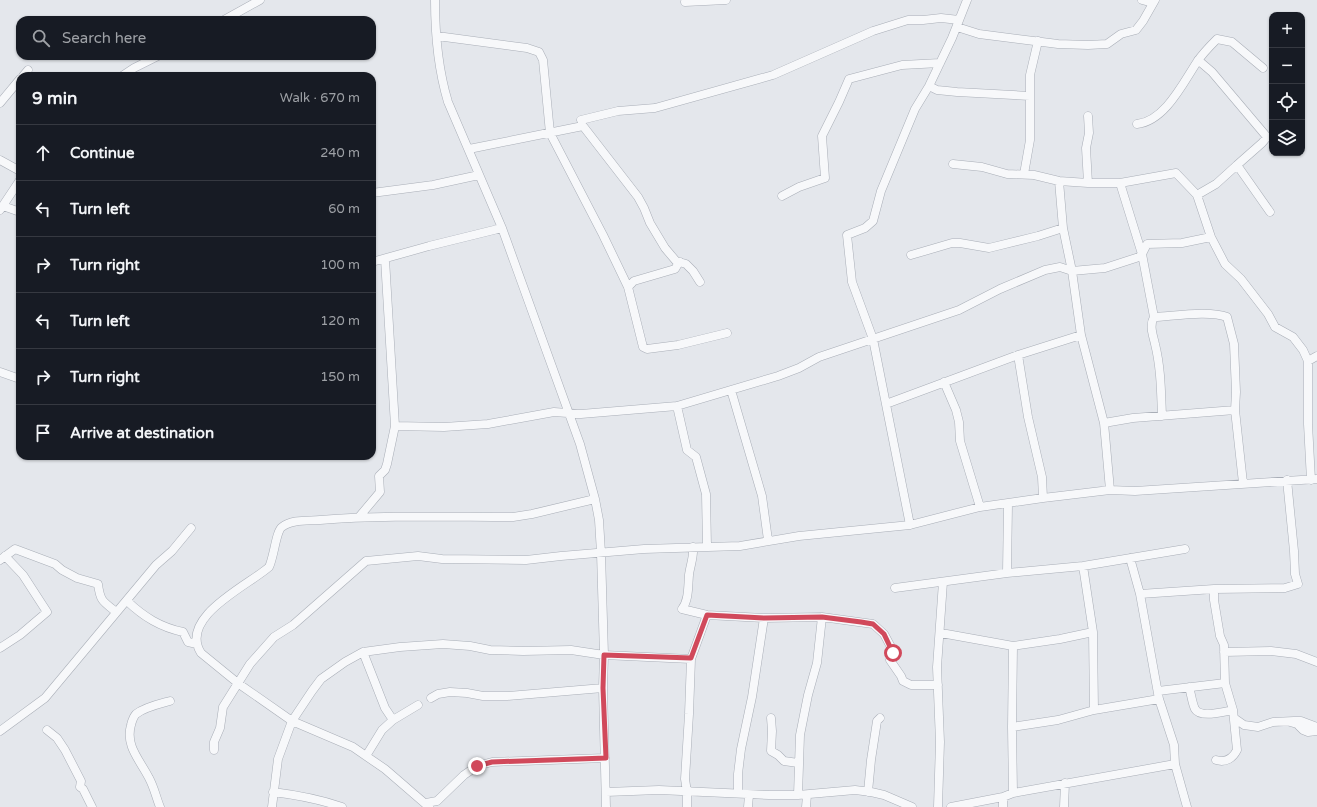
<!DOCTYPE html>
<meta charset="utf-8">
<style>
:root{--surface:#171b24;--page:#20242c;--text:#f1f3f6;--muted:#9ea1a6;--line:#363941}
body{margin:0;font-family:"Varela Round",sans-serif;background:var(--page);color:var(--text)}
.controls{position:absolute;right:12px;top:12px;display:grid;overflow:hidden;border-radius:8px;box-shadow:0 1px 3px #0004}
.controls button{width:36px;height:36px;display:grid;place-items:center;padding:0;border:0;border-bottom:1px solid var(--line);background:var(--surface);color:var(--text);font:20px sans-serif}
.stop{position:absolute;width:12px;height:12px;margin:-9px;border:3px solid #d1495b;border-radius:50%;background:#fff}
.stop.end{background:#d1495b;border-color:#fff;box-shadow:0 1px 4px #0008}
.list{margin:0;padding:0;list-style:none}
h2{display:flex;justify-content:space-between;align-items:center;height:52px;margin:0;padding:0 16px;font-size:17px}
h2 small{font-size:13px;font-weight:400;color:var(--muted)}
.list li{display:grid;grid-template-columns:26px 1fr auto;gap:12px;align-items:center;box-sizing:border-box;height:56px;padding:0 16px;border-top:1px solid var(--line)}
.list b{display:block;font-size:15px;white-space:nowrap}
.list em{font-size:13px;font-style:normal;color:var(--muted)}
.icon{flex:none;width:22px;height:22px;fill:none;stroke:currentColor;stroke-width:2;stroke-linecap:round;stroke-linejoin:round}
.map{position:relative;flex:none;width:1317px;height:807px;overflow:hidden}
.search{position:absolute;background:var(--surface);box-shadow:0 1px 3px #0004;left:16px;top:16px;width:360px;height:44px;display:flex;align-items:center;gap:10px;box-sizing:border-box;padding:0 14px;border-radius:12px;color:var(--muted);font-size:15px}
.panel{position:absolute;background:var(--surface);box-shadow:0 1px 3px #0004;left:16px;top:72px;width:360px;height:388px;border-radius:12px}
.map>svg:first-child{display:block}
</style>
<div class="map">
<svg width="1317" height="807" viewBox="0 0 1317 807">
<rect width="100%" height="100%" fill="#e4e7ec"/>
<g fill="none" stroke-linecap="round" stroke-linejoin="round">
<g stroke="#a9aeb7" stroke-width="9">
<path id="minor" d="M435,0C435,34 438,69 448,102L502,228L580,444L595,499L599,520L601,553L604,655L603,688L606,807
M1142,0L1153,3
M685,2L726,0
M224,20L260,0
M957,27L979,34L1058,44L1088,45L1107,44L1121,34L1136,30L1143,21L1155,0
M437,36L527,48L539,52L543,60L550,133L603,235L628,287L643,347L647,349L678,345L727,333
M1198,60L1212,72L1267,137L1262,143L1237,165
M23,76L28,70
M122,76L134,68L158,56
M929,86L937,90L957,92L1030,96
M0,103L20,79
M581,120L618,111L655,108L773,75L873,31L908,20H923L941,18L959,20
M1137,124C1165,121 1183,83 1197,62C1202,54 1210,46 1217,39L1232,42L1263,68
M469,149L583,126L638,197L644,208L650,223L665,248L676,261L686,264L693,271L700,282
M0,160L20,171
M953,164L982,167L1007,174L1034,175L1059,181L1088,183H1120L1176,173L1197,195
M1024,174L1030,140V75L1038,41
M1059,181L1063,228L1072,271L1081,335L1104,423L1110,490
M1088,183L1086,148L1089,133L1088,116
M1120,183L1142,254L1154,317C1149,326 1153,335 1155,344C1161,368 1161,392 1162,416
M372,193L433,185L479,175
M782,196L799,187L825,178L822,136L839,102L849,79L902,65L940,63
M3,206L20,212
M0,210L20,180
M1270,212L1237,165L1216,184L1197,195L1211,237L1225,264L1241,279L1268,314L1275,327L1293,337L1303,350L1308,361V424L1311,480
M911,255L952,243H960L989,248L1038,236L1063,228
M372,262L429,246L502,228
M628,287L634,281L675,269L678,264L680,262
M1154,317C1174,316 1210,310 1227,317L1234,344L1236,392L1235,410L1243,483
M1018,355L1028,417L1042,477L1043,498
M1308,361L1317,356
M0,372L20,379
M944,382L956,410L959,422L960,441L980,507
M731,390L762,496L768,540
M886,404L1018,355L1081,335
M677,406L687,450L696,457L706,494L707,547
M1104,423L1133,418L1235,410
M395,426L444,427L488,424L554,412L581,414L677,406L778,376L799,368L819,357L959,310L1000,289L1045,270L1060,267L1072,271L1105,268L1139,257L1142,254L1147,244L1182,243L1211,237
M359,517L380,492L379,476L385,470L387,464L395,426L385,259
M910,525L873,339L852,282L847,235L865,228L873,221L881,191L915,109L929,86L952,38L967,0
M693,547C694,557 690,566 689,575C688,586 689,600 682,609L707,615L764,618L822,617L873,624L884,634L891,647L893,653L890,660L901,676L903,681L911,685H938
M0,560L15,549L55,564L62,570L77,578L98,584C100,600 102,601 115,611
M1083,566L1093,632L1094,710
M1007,573L1008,504
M895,588L1007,573L1083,566L1185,549
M1214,589V600L1220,636L1224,645L1225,683L1233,710L1237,750C1233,758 1226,763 1216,760
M1140,594L1214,589L1285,588L1298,584L1295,574L1294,551L1287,480
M127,601C144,617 160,627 183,632L188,642L197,644
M941,633L1013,646L1060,639L1093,632
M1013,646L1012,727L1013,793
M0,648L20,635L47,612L23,575L5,556
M363,652L385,708L393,720
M1224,652L1271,651L1296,654L1317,662
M1189,687C1191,693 1192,703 1195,709C1200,718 1224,712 1233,710
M1158,691L1225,683
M431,698L438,694L450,692L467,693L483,696H507L603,688
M1159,699L1174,745L1175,764L1187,807
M771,718L772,731L771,751L778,755L784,761L798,763
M1234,718L1244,725L1258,727L1273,722L1294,721H1301L1317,727
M1290,722L1297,724L1303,730L1308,732L1317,731
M1012,727L1058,720L1094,710L1159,699L1140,594L1130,558
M47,730L57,738L65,750L81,781L80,787L83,789L92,807
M0,731L45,698L156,565L172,551L191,528
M214,750V742L220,728L223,707L250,664L274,637L293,625L366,561L418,556L442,559L526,560L561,556L644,549L740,546L799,536L910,525L980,507L1043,498L1110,490L1135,491L1317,479
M366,756L382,730L393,720L418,705
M273,792C297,795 319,799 342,807
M606,792L659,790L769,795H798L855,790L871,792L884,795L912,807
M868,792L871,760L877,721L880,718
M738,793V774L741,749L752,697L764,618
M798,795L800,735L808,695L817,663L822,617
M1003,797V807
M426,803L437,801L464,775L477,766L492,762L605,758
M160,807C156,797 154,787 149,778C140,760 125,746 131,725C132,721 133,717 136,714C145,707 159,704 170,701
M272,807L278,759L292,721L312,691L321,679L345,662L363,652L400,647L443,644L470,646L490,650L523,651L571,650L604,655L691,659
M429,807L385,769L366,756L353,747L292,721L239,684L201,653C178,617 249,585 269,567C274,557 276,531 282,527C292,519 308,521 320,520C384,515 449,517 513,517L532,514L595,499
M687,807V792L685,779L689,714L691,659L707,615
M748,807L749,795
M806,807L807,795
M938,807L940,742L937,667L943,582
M951,807L1003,797L1013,793L1175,764
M1064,807L1065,783"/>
</g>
<use href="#minor" stroke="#f7f8fa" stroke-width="8"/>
</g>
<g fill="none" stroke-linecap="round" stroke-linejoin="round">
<path stroke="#d1495b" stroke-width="5" d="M477,766L492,762L606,758L603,688L604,655L691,658L707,615L764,618L822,617L861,622L873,624L884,634L893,653"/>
</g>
</svg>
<div class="controls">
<button>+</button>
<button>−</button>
<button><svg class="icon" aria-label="locate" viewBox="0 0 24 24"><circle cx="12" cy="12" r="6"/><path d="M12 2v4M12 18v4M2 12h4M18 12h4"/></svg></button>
<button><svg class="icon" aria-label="layers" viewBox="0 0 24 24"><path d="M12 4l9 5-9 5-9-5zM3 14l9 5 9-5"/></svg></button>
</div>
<div class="stop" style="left:893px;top:653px"></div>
<div class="stop end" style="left:477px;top:766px"></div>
<div class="search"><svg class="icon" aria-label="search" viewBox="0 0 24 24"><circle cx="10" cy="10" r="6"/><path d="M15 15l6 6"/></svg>Search here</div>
<section class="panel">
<h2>9 min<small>Walk · 670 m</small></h2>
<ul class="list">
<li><svg class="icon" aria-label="ahead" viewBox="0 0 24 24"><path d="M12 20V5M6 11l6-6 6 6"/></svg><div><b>Continue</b></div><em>240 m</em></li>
<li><svg class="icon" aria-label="left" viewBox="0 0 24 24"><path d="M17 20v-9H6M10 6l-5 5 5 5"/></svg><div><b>Turn left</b></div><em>60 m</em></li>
<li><svg class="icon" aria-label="right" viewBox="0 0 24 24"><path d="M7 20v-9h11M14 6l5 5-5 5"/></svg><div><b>Turn right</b></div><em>100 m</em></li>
<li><svg class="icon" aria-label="left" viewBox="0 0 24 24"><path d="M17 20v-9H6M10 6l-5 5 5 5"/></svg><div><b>Turn left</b></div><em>120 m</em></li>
<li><svg class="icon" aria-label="right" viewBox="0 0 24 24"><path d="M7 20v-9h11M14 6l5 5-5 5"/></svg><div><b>Turn right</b></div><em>150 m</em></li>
<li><svg class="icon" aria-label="arrive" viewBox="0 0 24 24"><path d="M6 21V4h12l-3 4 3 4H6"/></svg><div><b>Arrive at destination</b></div></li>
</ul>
</section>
</div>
